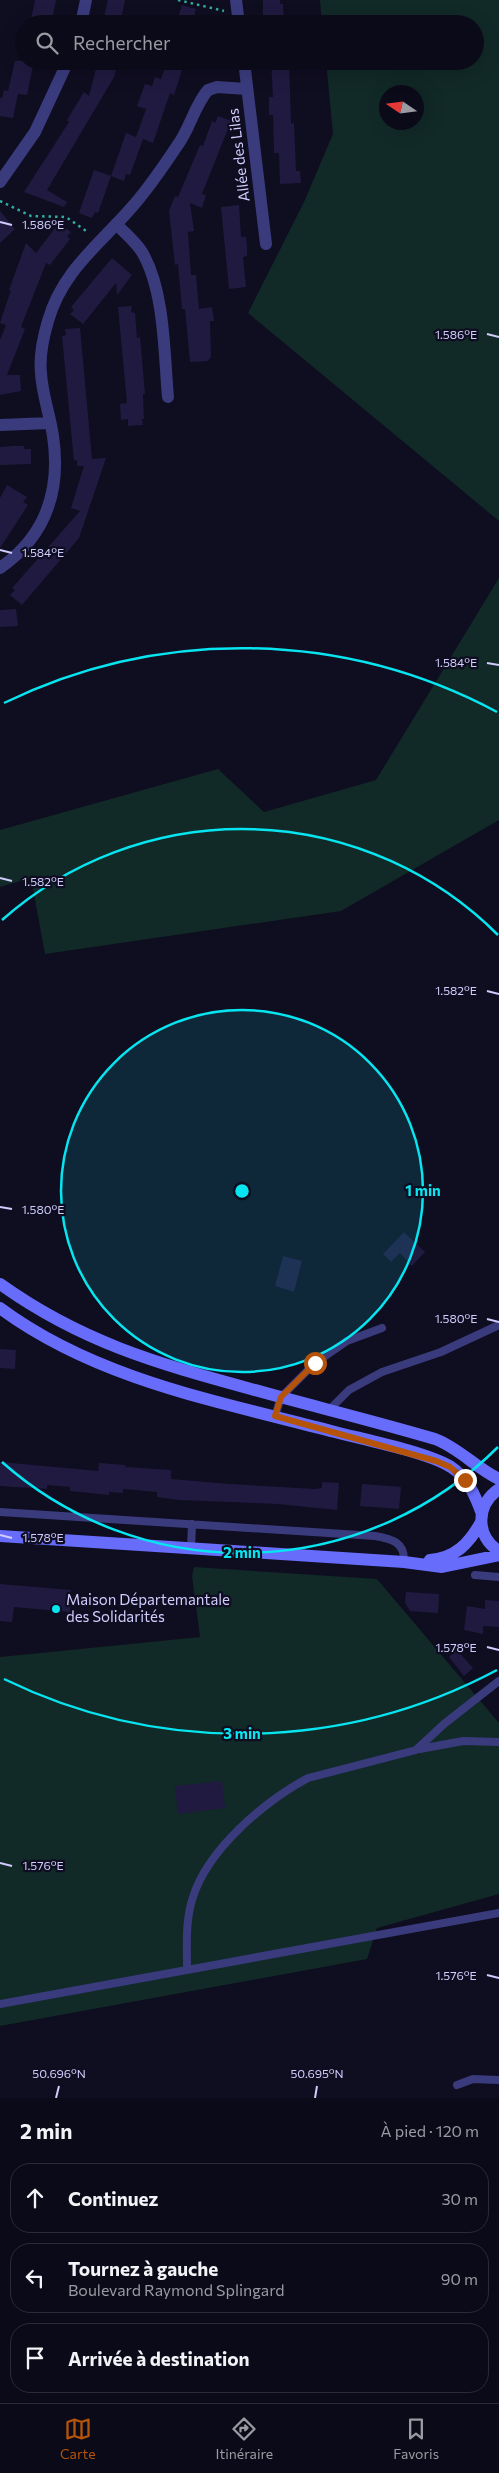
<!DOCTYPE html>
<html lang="fr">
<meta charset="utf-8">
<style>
:root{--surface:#0b0a18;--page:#141321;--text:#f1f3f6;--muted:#9a9aa2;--line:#2b2b37;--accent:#b45309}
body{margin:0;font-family:Commissioner,sans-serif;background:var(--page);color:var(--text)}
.compass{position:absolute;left:379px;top:85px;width:45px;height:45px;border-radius:50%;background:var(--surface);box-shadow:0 5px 20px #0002;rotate:283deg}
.stop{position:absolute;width:15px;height:15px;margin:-11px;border:4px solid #b45309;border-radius:50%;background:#fff}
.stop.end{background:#b45309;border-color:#fff;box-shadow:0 1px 5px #0008}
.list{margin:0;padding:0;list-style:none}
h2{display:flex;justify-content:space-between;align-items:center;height:65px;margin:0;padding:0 20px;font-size:21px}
h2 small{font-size:16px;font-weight:400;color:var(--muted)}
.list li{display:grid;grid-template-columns:32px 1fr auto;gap:15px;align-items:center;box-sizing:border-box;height:70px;margin:0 10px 10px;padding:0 10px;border:1px solid var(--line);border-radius:20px}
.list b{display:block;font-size:19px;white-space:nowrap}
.list p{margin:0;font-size:16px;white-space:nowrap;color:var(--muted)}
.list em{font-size:16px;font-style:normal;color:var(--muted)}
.icon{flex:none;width:28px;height:28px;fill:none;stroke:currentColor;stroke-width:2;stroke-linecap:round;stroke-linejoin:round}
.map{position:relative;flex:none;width:499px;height:2098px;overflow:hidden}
.search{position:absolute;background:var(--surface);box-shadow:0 5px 20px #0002;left:15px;right:15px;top:15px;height:55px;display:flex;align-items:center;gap:12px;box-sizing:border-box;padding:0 18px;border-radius:28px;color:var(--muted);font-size:19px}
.sheet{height:305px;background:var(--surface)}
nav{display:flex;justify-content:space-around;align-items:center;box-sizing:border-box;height:70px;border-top:1px solid var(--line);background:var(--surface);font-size:14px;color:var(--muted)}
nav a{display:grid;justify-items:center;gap:2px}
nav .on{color:var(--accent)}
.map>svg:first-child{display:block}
</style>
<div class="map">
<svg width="499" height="2098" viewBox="0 0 499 2098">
<rect width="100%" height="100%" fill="#0f0d20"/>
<path fill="#112927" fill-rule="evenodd" d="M320,0H499V521L248,313L304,202L333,134L326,61H475V24H322ZM386,92H416V122H386Z
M499,578V820L341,911L45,954L31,878L0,887V830L218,769L264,812L376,780Z
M194,1567L377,1579L499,1723V1894L377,1928L367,1959L0,2026V1657L200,1637L192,1576Z"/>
<path fill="#201a40" d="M35,0H56L51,24H30Z
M108,0H125L120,24L103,21Z
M263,0H280V4H283L284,24H263Z
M182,5L196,9L192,24H176Z
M15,61H34L27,95L18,94L13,118L0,116V98H2L4,90L8,91Z
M98,61H112L111,65L117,66L114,77L47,190L67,202L64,207L24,192L69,122L67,120L84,92L89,96Z
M167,61H185L174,95L170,93L153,143L143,139L130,175L126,174L124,181L111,176L98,213L95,212L92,218L79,213L94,170L111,176L126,133L136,137L146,109L137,106L145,84L152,86L155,77L161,79Z
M271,61H289L291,124L294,123L296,171H300L301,183L280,184L279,153H274L273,115H269V97H273Z
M218,116L231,121L202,194L206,195L202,208L190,203L194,231L188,232L191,275H196L199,309L212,307L214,321H210L211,357L208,361L190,362L185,309H182L178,264L175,265L169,211L175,196L178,197L200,145L203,146L212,121L215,123Z
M239,205L241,237H246L247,246V256L243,257L246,287L229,289L221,207Z
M0,211L15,229L0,243Z
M59,223L71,232L67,236L70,239L50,265L46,263L21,327L25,329L7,375H20L21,391L0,395V340L6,325L0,323L11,290H9L26,243L36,253Z
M112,258L132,275L117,295L116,283L83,324L70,314L74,310L71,307Z
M132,306L131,312L135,313L137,338L140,337L145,394H143L144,419H142L143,425L128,426V419L121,420L120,404L127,403L118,307Z
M80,328L92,459L106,458L79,538L22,605L10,595L15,590L12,588L80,511L71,508L84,466H77V460L74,461L62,336L66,335L65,329Z
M13,446H24V449H31V464L0,465V447Z
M7,485L27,497L23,502L28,505L0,548V498Z
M16,609L18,626L0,627V610Z
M404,1232L425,1252L412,1266L400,1253L391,1262L383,1254Z
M283,1256L302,1261L294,1292L275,1286Z
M0,1349L16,1350L15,1369L0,1368Z
M0,1462L98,1471L99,1463L125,1465V1467L171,1470V1479L230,1484L315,1489L322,1488V1482L339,1483L337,1510L278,1504L179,1500L157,1497V1492L123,1489V1493L109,1492V1495L70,1491V1487L47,1485V1489L0,1486Z
M362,1484L401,1487L399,1509L360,1506Z
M0,1584L71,1590L70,1612L14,1607L12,1622L0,1621Z
M406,1592L439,1594L438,1613L410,1611L405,1603Z
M485,1600L499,1601V1627L483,1626V1634L464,1630L467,1606L485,1609Z
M457,1650L473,1668L464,1676L449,1657Z
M222,1781L225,1808L178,1814L175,1786Z"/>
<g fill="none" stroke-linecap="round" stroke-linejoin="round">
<path stroke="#31ae9f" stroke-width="2.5" stroke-dasharray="2.5 4" stroke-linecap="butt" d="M178,0L224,11
M0,201L31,216L66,217L89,233"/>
<path stroke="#3a3b7d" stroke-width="8" d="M329,1410L349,1390L382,1372L441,1352L499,1325
M275,1416L281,1397L315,1363L347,1341L382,1328
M0,1512L375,1536C392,1539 405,1542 404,1562
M191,1549L192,1524
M475,1575L499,1577
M420,1749L463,1741L499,1742
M187,1970C187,1945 185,1921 193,1897C208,1849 265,1801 308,1778L416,1750L444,1724L499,1681
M0,2004L499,1913
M457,2085L473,2079L499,2080"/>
<path stroke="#3a3b7d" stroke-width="12" d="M236,0L239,24
M81,24L86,0
M244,61L266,244
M0,182L35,132L68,61
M116,224C125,233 135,241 142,252C165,291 164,354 168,397
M0,425L50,423
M0,568C46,536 61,490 53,436C50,415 42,394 41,373C39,355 43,338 48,321C62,271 100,244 132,207C149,188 163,167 177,146C190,129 194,106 208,90L217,87L247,89"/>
<path stroke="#676cfb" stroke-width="12" d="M0,1284C81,1342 156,1363 251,1389C312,1406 374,1421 435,1439C459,1448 476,1468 499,1479
M0,1308C97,1380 221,1402 335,1432C366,1440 426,1452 451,1467C468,1478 475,1495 482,1514
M499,1489C476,1504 475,1536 499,1551
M0,1536L404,1562L442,1567L499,1555
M430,1560C455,1558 469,1544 481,1522"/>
</g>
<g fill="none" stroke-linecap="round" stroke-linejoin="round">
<path stroke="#b45309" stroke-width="6" d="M315,1363L281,1397L275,1416L436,1461L450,1467L465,1480"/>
</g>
<path fill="none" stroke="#d0cdfe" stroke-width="2" d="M0,222L12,225M487,334L499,337M0,550L12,553M487,663L499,665M0,878L12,881M487,991L499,994M0,1207L12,1209M487,1319L499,1322M0,1535L12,1538M487,1647L499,1650M0,1863L12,1866M487,1975L499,1978M56,2098L59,2086M315,2098L317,2086"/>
<circle cx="242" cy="1191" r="181" fill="#07e5f0" fill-opacity=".12"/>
<g fill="none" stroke="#07e5f0" stroke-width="2.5">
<circle cx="242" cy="1191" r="181"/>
<path d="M498 1447A362 362 0 0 1 2 1462M2 920A362 362 0 0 1 498 935"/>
<path d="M497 1670A543 543 0 0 1 4 1679M4 703A543 543 0 0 1 497 712"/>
</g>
<circle fill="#07e5f0" stroke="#0f0d20" stroke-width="2" cx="56" cy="1609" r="5"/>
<g text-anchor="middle" stroke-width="4.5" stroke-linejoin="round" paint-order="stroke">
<g font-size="15" fill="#d0cdfe" stroke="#0f0d20">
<text transform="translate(239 155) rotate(-97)" y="5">Allée des Lilas</text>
</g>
<g font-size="15" fill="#d0cdfe" stroke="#0f0d20" text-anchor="start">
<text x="66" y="1605">Maison Départemantale<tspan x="66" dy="17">des Solidarités</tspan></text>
</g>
</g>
<g font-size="12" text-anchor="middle" fill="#d0cdfe" stroke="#0f0d20" stroke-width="4.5" stroke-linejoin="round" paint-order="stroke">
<text x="43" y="229">1.586°E</text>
<text x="456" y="339">1.586°E</text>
<text x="43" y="557">1.584°E</text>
<text x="456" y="667">1.584°E</text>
<text x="43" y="886">1.582°E</text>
<text x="456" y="995">1.582°E</text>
<text x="43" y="1214">1.580°E</text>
<text x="456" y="1323">1.580°E</text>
<text x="43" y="1542">1.578°E</text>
<text x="456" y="1652">1.578°E</text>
<text x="43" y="1870">1.576°E</text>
<text x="456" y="1980">1.576°E</text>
<text x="59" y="2078">50.696°N</text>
<text x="317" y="2078">50.695°N</text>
</g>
<circle cx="242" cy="1191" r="8" fill="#07e5f0" stroke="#0f0d20" stroke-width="2.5"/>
<g font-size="15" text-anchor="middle" font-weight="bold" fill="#07e5f0" stroke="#0f0d20" stroke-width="4.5" stroke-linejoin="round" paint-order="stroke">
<text x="423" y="1196">1 min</text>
<text x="242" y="1558">2 min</text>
<text x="242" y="1739">3 min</text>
</g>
</svg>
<svg class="compass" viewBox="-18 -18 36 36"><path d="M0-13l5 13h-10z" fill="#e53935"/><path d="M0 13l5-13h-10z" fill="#9a9aa2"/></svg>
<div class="stop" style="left:315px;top:1363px"></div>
<div class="stop end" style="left:465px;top:1480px"></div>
<div class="search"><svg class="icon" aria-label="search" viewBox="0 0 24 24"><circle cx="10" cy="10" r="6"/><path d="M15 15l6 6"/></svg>Rechercher</div>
</div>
<section class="sheet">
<h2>2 min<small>À pied · 120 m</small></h2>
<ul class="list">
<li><svg class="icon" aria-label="ahead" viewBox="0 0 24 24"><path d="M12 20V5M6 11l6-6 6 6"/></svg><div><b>Continuez</b></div><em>30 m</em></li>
<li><svg class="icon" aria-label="left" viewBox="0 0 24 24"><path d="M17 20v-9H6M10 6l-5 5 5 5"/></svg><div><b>Tournez à gauche</b><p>Boulevard Raymond Splingard</p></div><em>90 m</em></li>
<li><svg class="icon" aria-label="arrive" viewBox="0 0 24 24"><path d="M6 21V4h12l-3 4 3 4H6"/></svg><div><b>Arrivée à destination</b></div></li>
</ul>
</section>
<nav>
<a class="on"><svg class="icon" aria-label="map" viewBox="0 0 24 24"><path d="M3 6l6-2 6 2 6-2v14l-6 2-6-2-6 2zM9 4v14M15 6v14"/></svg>Carte</a>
<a><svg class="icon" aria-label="directions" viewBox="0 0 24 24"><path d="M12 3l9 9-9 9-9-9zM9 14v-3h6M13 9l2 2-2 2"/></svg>Itinéraire</a>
<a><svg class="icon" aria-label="saved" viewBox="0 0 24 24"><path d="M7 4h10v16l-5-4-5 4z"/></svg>Favoris</a>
</nav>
